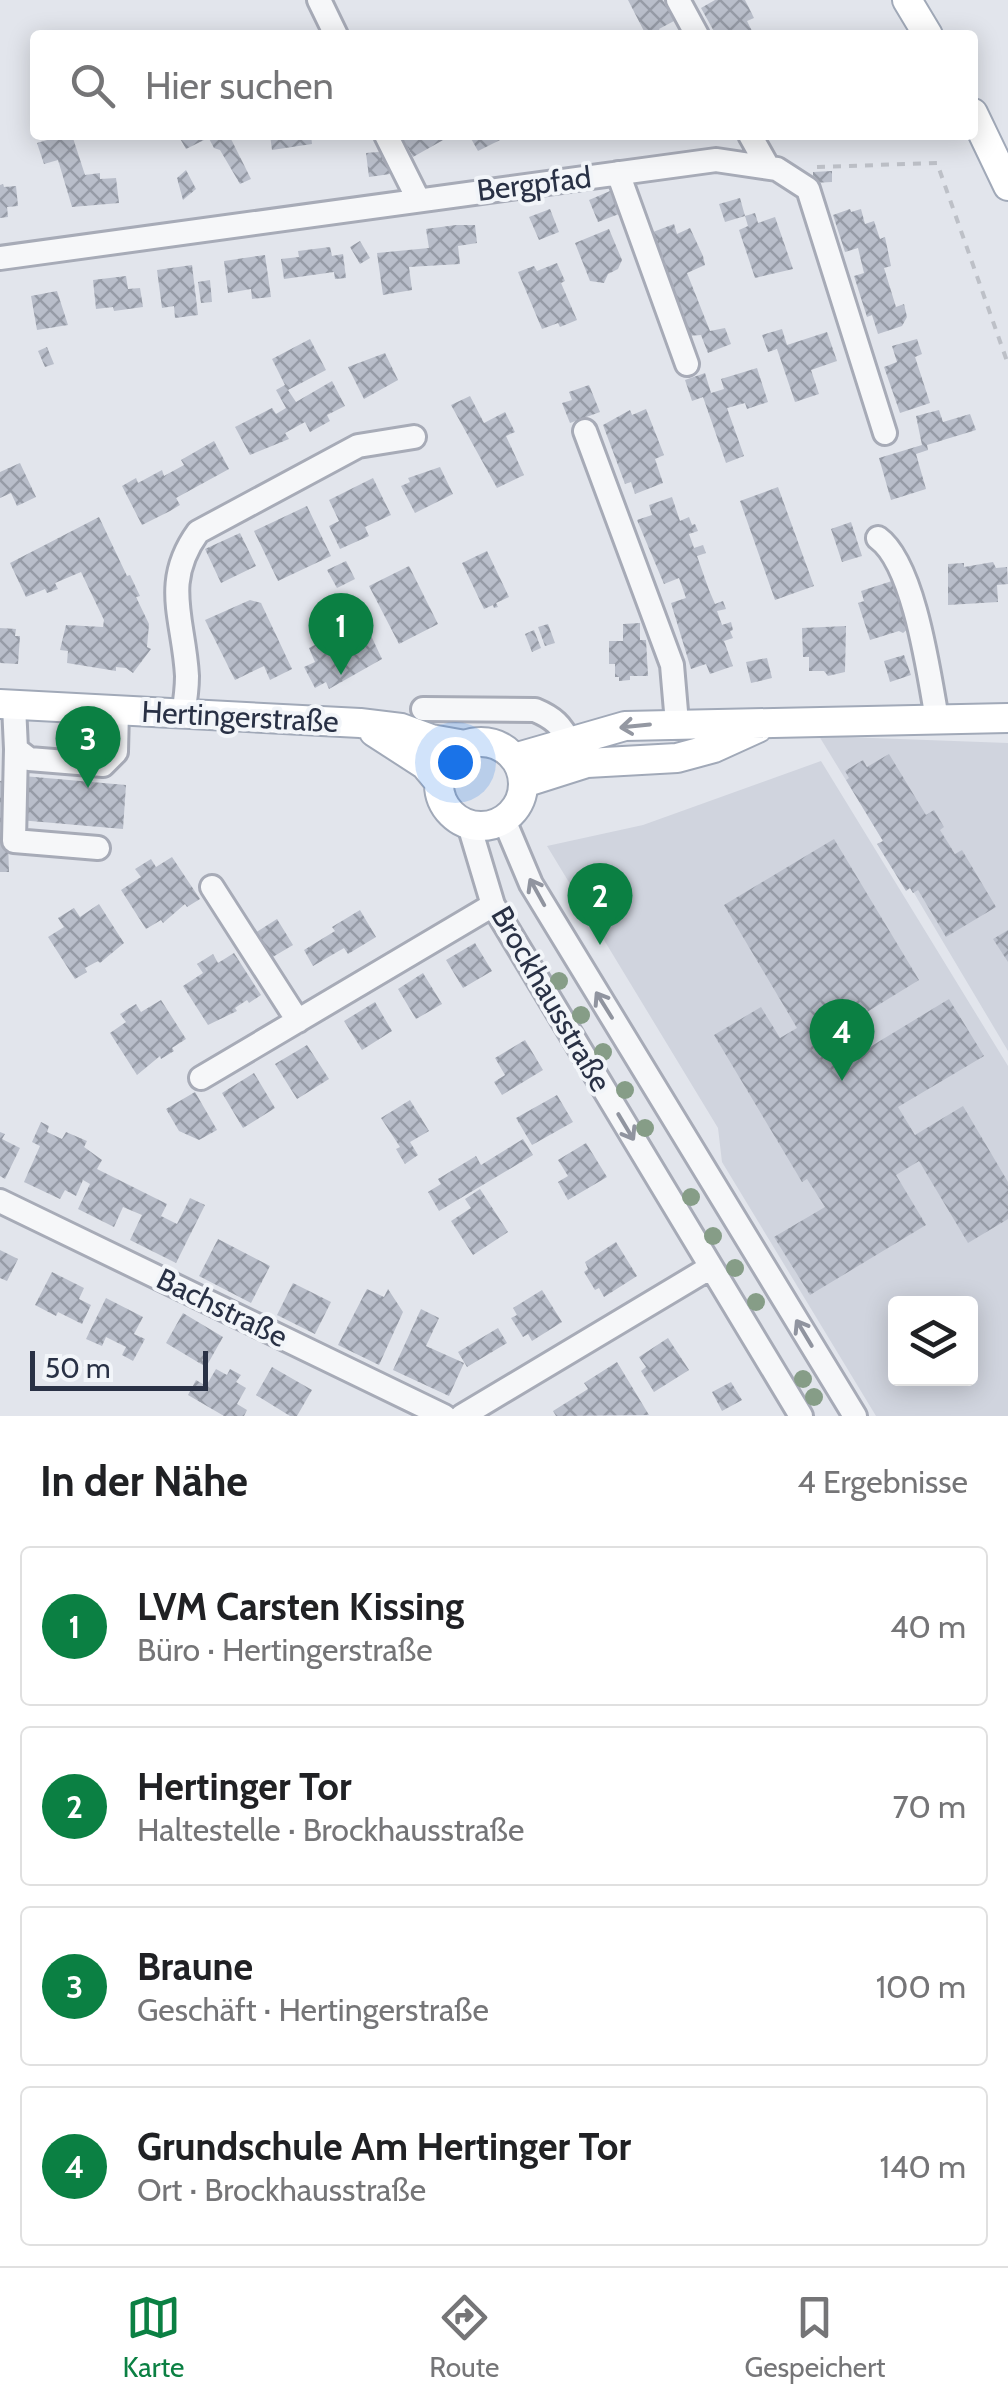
<!DOCTYPE html>
<html lang="de">
<meta charset="utf-8">
<style>
:root{--surface:#fff;--page:#f6f6f6;--text:#202124;--muted:#757577;--line:#e0e0e0;--accent:#0b8043}
body{margin:0;font-family:Cabin,sans-serif;background:var(--page);color:var(--text)}
.controls{position:absolute;right:30px;bottom:30px;display:grid;overflow:hidden;border-radius:10px;box-shadow:0 5px 25px #0003}
.controls button{width:90px;height:90px;display:grid;place-items:center;padding:0;border:0;border-bottom:2px solid var(--line);background:var(--surface);color:var(--text);font:50px sans-serif}
.scale{position:absolute;left:30px;bottom:25px;width:178px;box-sizing:border-box;padding-left:10px;border:5px solid #293145;border-top:0;font-size:28px;line-height:35px;white-space:nowrap;color:#293145;-webkit-text-stroke:8px #f2f5f9;paint-order:stroke}
.you{position:absolute;left:455px;top:762px;width:35px;height:35px;margin:-25px;border:8px solid #fff;border-radius:50%;background:#1a73e8;box-shadow:0 0 0 15px #1a73e833}
.badge{display:grid;place-items:center;width:65px;height:65px;border-radius:50%;background:var(--accent);color:#fff;font-size:32px;font-weight:700}
.pin{position:absolute;translate:-50% -82px;filter:drop-shadow(0 2px 5px #0008)}
.pin::after{content:'';position:absolute;top:52px;width:35px;height:30px;background:inherit;clip-path:polygon(0 0,100% 0,50% 100%)}
.list{margin:0;padding:0;list-style:none}
h2{display:flex;justify-content:space-between;align-items:center;height:130px;margin:0;padding:0 40px;font-size:42px}
h2 small{font-size:32px;font-weight:400;color:var(--muted)}
.list li{display:grid;grid-template-columns:65px 1fr auto;gap:30px;align-items:center;box-sizing:border-box;height:160px;margin:0 20px 20px;padding:0 20px;border:2px solid var(--line);border-radius:10px}
.list b{display:block;font-size:38px;white-space:nowrap}
.list p{margin:0;font-size:32px;white-space:nowrap;color:var(--muted)}
.list em{font-size:32px;font-style:normal;color:var(--muted)}
.icon{flex:none;width:55px;height:55px;fill:none;stroke:currentColor;stroke-width:2;stroke-linecap:round;stroke-linejoin:round}
.map{position:relative;flex:none;width:1008px;height:1416px;overflow:hidden}
.search{position:absolute;background:var(--surface);box-shadow:0 5px 25px #0003;left:30px;right:30px;top:30px;height:110px;display:flex;align-items:center;gap:25px;box-sizing:border-box;padding:0 35px;border-radius:10px;color:var(--muted);font-size:38px}
.sheet{height:850px;background:var(--surface)}
nav{display:flex;justify-content:space-around;align-items:center;box-sizing:border-box;height:140px;border-top:2px solid var(--line);background:var(--surface);font-size:28px;color:var(--muted)}
nav a{display:grid;justify-items:center;gap:5px}
nav .on{color:var(--accent)}
.map>svg:first-child{display:block}
</style>
<div class="map">
<svg width="1008" height="1416" viewBox="0 0 1008 1416">
<defs>
<pattern id="building-cross-hatch" width="8" height="8" patternUnits="userSpaceOnUse" patternTransform="scale(2.5)"><rect width="8" height="8" fill="#b9beca"/><path d="M0 0l8 8M0 8l8-8" fill="none" stroke="#969ba6"/></pattern>
</defs>
<rect width="100%" height="100%" fill="#e2e5ec"/>
<path fill="#d0d4de" fill-rule="evenodd" d="M819,736L1008,743V1051L883,841Z
M821,761L1008,1066V1416H876L722,1162L718,1128L547,846L643,825ZM896,1304H970V1378H896Z"/>
<path fill="url(#building-cross-hatch)" d="M628,0H663L674,21L659,29L662,35H646Z
M715,0H745L754,18L747,21L754,35H716L701,8Z
M64,135H72L85,175L100,173V179L116,178L119,203L72,207L58,160L44,164L37,143Z
M178,135H207L208,138L186,149Z
M207,135H229L251,179L240,184L220,150L214,148Z
M270,135H311L312,144L272,150Z
M401,135H442L445,139L413,157Z
M469,135H502L504,138L478,151Z
M388,151L390,174L369,177L366,153Z
M186,170L196,189L183,200L177,178Z
M832,171V182L813,183V172Z
M3,184L4,187L16,186L18,206L7,207L8,217L0,218V185Z
M610,191L619,214L598,222L589,200Z
M740,198L745,216L725,222L719,204Z
M550,209L559,232L539,240L529,217Z
M850,209L851,212L861,209L865,224L874,221L880,239L885,237L891,266L884,268L896,307L904,304L907,317L902,326L878,334L872,315L867,317L854,276L864,273L858,248L845,252L833,215Z
M755,213L758,223L775,217L793,269L755,278L739,230L748,226L745,216Z
M674,224L677,234L690,228L703,256L705,265L687,273L710,331L725,328L731,344L708,353L701,335L687,336L655,249L659,247L653,232Z
M456,225H475L477,243L458,246L460,264L409,267L412,290L383,295L377,253L429,248L426,229Z
M609,229L622,260L618,269L608,274L604,283L590,281L575,243Z
M360,241L370,258L360,264L350,247Z
M330,247L332,256L343,254L346,278L335,279L334,272L284,279L281,259L299,257L298,251Z
M265,255L271,297L252,299L251,289L228,293L224,261Z
M557,263L565,281L561,283L577,320L560,327L558,323L542,329L518,272L534,266L537,271Z
M192,265L198,315L175,318L174,306L162,308L157,270Z
M126,276L128,289L140,288L143,307L114,311L113,307L96,309L93,280Z
M210,280L212,302L201,303L198,282Z
M57,291L68,325L37,330L31,296Z
M782,329L787,345L827,332L837,361L811,370L819,394L795,402L777,349L768,352L762,335Z
M310,339L326,370L288,390L296,402L332,381L345,406L327,415L330,421L310,432L305,422L285,433L289,439L250,455L235,427L272,408L276,414L286,408L276,390L285,385L272,359Z
M917,339L922,354L915,357L930,403L900,413L884,367L897,362L892,346Z
M47,347L54,364L45,367L38,351Z
M385,353L398,380L364,399L348,367Z
M757,368L768,402L747,409L745,403L727,408L744,456L726,463L703,397L692,401L685,380L705,373L711,393L724,389L721,379Z
M589,385L600,412L570,423L562,403L572,400L569,392Z
M470,396L484,423L505,412L515,432L506,436L524,475L497,488L451,405Z
M646,409L664,455L655,459L663,483L635,494L631,482L625,484L603,425L630,410L632,415Z
M939,410L943,422L970,414L976,430L927,445L928,450L916,454L926,489L891,500L879,458L922,445L916,416Z
M214,441L229,469L176,498L180,505L170,511L142,525L122,486L136,478L138,483L162,470L164,476L184,465L181,460Z
M20,463L36,497L17,506L11,493L0,498V472Z
M440,467L453,494L415,513L401,486L410,482L408,478Z
M373,478L391,515L365,527L369,536L340,549L329,526L339,521L329,500Z
M778,487L814,586L775,600L740,501Z
M672,497L680,521L689,517L692,525L695,524L698,531L689,534L694,548L703,545L706,553L697,556L709,590L715,604L723,601L726,609L717,611L722,625L731,622L733,630L730,631L733,638L724,641L733,666L710,674L706,664L691,669L671,603L686,598L679,578L664,584L637,520L652,515L649,505Z
M307,506L331,556L278,581L254,531Z
M99,517L127,576L130,575L140,596L136,597L149,624L147,647L151,649L133,673L126,668L116,667V671L67,663L68,651L60,650L66,625L103,627L104,620L81,572L55,583L58,589L47,593L45,589L26,597L10,563Z
M851,522L862,556L842,562L831,529Z
M240,533L256,566L221,583L205,549Z
M487,551L509,597L496,603L498,607L494,608L493,605L484,609L462,563Z
M346,561L355,579L337,588L327,570Z
M993,562L996,568L1007,567L1008,584L997,585L998,602L948,605V564L964,563V567Z
M409,566L438,624L399,644L369,586Z
M895,580L910,627L903,633L899,631L870,640L858,603L864,601L861,591Z
M250,600L261,603L292,669L270,680L264,666L235,680L205,620Z
M640,623V640H646L648,676H630V680L619,681V677H615V664H609V641H623V624Z
M548,624L555,643L545,646L538,627Z
M366,625L382,659L329,689L326,682L315,688L304,667L315,662L309,648L324,640L326,645Z
M846,626L845,672L828,676L824,671H809V657H803L802,628Z
M0,628L16,629L15,636H20L18,664L0,663Z
M534,630L541,648L532,652L525,634Z
M904,655L911,675L890,682L884,661Z
M767,658L772,678L751,683L746,662Z
M889,754L926,815L934,810L944,827L940,830L955,854L962,850L996,907L946,937L918,890L913,893L910,888L906,891L877,844L883,841L846,780L849,778L845,771L863,760L867,767Z
M23,776L126,785L123,829L19,820Z
M6,780L9,872H0V781Z
M834,839L919,980L849,1023L865,1050L949,999L984,1056L898,1107L915,1135L963,1106L1008,1182V1219L968,1243L919,1161L896,1175L926,1225L810,1295L774,1237L825,1207L807,1179L802,1182L714,1035L761,1007L780,1038L797,1028L724,905Z
M172,857L200,899L187,907L185,904L163,923L161,920L146,929L121,890L141,877L135,869L151,859L156,867Z
M99,904L124,943L100,963L98,961L85,968L87,972L75,979L48,937L64,927L58,918L74,908L80,917Z
M360,910L376,937L348,954L344,948L313,966L304,950L335,931L332,927Z
M277,919L293,945L271,958L255,933Z
M1008,930V962L993,939Z
M475,943L492,971L463,988L446,960Z
M234,953L261,995L249,1003L247,1000L235,1008L237,1011L208,1025L183,986L203,973L197,964L213,954L218,963Z
M423,973L442,1004L416,1019L398,989Z
M161,1000L186,1039L172,1048L174,1051L161,1059L160,1056L137,1075L110,1033L126,1022L120,1014L136,1004L141,1012Z
M375,1002L392,1031L362,1050L344,1021Z
M525,1040L543,1070L502,1095L494,1082L505,1075L495,1058Z
M307,1045L329,1079L297,1099L275,1064Z
M254,1073L275,1108L243,1128L222,1093Z
M195,1092L217,1130L199,1140L179,1131L166,1109Z
M557,1095L573,1122L532,1145L516,1118Z
M410,1100L429,1131L410,1142L418,1155L405,1164L396,1149L400,1147L381,1118Z
M41,1122L49,1126L47,1132L62,1139L66,1132L87,1141L84,1147L102,1160L97,1169L167,1204L161,1216L177,1224L190,1198L205,1205L176,1263L130,1240L142,1215L123,1207L114,1227L78,1209L90,1184L83,1180L76,1196L65,1190L60,1199L24,1182L40,1146L32,1142Z
M0,1132L5,1134L2,1139L20,1148L5,1179L0,1176Z
M523,1139L533,1155L439,1211L428,1192L441,1184L438,1179L476,1156L481,1165Z
M586,1143L607,1177L568,1200L558,1182L568,1176L558,1160Z
M480,1189L508,1232L473,1255L451,1221L471,1208L465,1199Z
M218,1239L270,1266L251,1303L199,1276Z
M616,1242L637,1276L604,1297L599,1288L595,1290L584,1272L588,1269L585,1262Z
M0,1250L18,1259L7,1281L0,1278Z
M52,1272L84,1288L79,1299L91,1305L82,1324L58,1312L56,1316L35,1305Z
M293,1283L331,1302L315,1334L277,1315Z
M367,1289L384,1297L388,1289L403,1312L379,1365L338,1345Z
M542,1290L562,1322L532,1341L528,1334L523,1337L511,1318L517,1315L513,1308Z
M106,1298L143,1317L134,1334L145,1339L133,1361L122,1355L126,1347L106,1337L102,1346L86,1339Z
M421,1309L439,1318L426,1346L464,1363L449,1396L393,1370Z
M183,1313L223,1337L206,1367L166,1343Z
M498,1328L507,1343L467,1367L458,1352Z
M668,1338L689,1370L654,1392L641,1371L646,1367L639,1357Z
M617,1362L649,1415L556,1416L553,1411L588,1389L584,1383Z
M272,1367L312,1390L297,1416H290L256,1395Z
M216,1369L227,1375L230,1369L241,1375L236,1382L246,1388L237,1404L247,1410L244,1416H224L188,1395L196,1380L206,1386Z
M731,1382L742,1400L722,1411L712,1392Z"/>
<g fill="none" stroke-linecap="round" stroke-linejoin="round">
<g stroke="#a7abb7" stroke-width="28">
<path id="minor" d="M319,0L336,35
M678,0L697,35
M386,135L418,199
M750,135L768,167
M618,173L687,364
M0,258L716,160L777,169L808,189L885,433
M585,431L672,665L677,723
M878,538C914,564 929,674 937,719
M14,705L16,749L29,759L103,765L116,752L117,711
M423,709L535,710C554,718 561,725 570,743
M183,715C185,703 187,689 187,676C184,619 161,583 198,532L358,446L414,437
M16,749L14,841L98,848
M504,820L531,884L855,1416
M469,825L493,905L801,1416
M212,887L298,1021
M201,1078L493,905
M0,1201L444,1416
M462,1416L711,1267"/>
</g>
<g stroke="#a1a9b8" stroke-width="32">
<path id="major" d="M907,0L928,35
M973,113L1008,186
M0,704L360,723L401,728L431,739L465,745
M374,732L425,765L439,782
M439 784a42 42 0 1 1 84 0a42 42 0 1 1-84 0Z
M514,758L625,726L1008,718
M524,783L587,763L677,758L714,748L758,728"/>
</g>
<path stroke="#bdc0c7" stroke-width="4" stroke-dasharray="8 8" stroke-linecap="butt" d="M817,167L937,163L1008,364"/>
<use href="#minor" stroke="#f6f7f9" stroke-width="22"/>
<use href="#major" stroke="#fff" stroke-width="28"/>
</g>
<g fill="#869d87">
<circle cx="559" cy="981" r="9"/>
<circle cx="581" cy="1015" r="9"/>
<circle cx="603" cy="1052" r="9"/>
<circle cx="625" cy="1090" r="9"/>
<circle cx="645" cy="1128" r="9"/>
<circle cx="691" cy="1197" r="9"/>
<circle cx="713" cy="1236" r="9"/>
<circle cx="735" cy="1268" r="9"/>
<circle cx="756" cy="1302" r="9"/>
<circle cx="803" cy="1379" r="9"/>
<circle cx="814" cy="1397" r="9"/>
</g>
<defs><path id="oneway-shaft" d="M-6 0H5M1.5-3L5.5 0L1.5 3" fill="none" stroke-width="1.6" stroke-linecap="round" stroke-linejoin="round" transform="scale(2.5)"/></defs>
<use stroke="#9498a2" href="#oneway-shaft" transform="translate(635 726) rotate(174)"/>
<g stroke="#90949f">
<use href="#oneway-shaft" transform="translate(537 892) rotate(-119)"/>
<use href="#oneway-shaft" transform="translate(604 1005) rotate(-122)"/>
<use href="#oneway-shaft" transform="translate(626 1127) rotate(59)"/>
<use href="#oneway-shaft" transform="translate(804 1333) rotate(-121)"/>
</g>
<g text-anchor="middle" stroke-width="8" stroke-linejoin="round" paint-order="stroke">
<g font-size="30" fill="#293145" stroke="#f2f5f9">
<text transform="translate(534 184) rotate(-7)" y="10">Bergpfad</text>
<text transform="translate(240 717) rotate(3)" y="10">Hertingerstraße</text>
<text transform="translate(551 999) rotate(60)" y="10">Brockhausstraße</text>
<text transform="translate(222 1308) rotate(26)" y="10">Bachstraße</text>
</g>
</g>
</svg>
<div class="controls">
<button><svg class="icon" aria-label="layers" viewBox="0 0 24 24"><path d="M12 4l9 5-9 5-9-5zM3 14l9 5 9-5"/></svg></button>
</div>
<div class="scale">50 m</div>
<div class="you"></div>
<div class="pin badge" style="left:341px;top:675px">1</div>
<div class="pin badge" style="left:600px;top:945px">2</div>
<div class="pin badge" style="left:88px;top:788px">3</div>
<div class="pin badge" style="left:842px;top:1081px">4</div>
<div class="search"><svg class="icon" aria-label="search" viewBox="0 0 24 24"><circle cx="10" cy="10" r="6"/><path d="M15 15l6 6"/></svg>Hier suchen</div>
</div>
<section class="sheet">
<h2>In der Nähe<small>4 Ergebnisse</small></h2>
<ul class="list">
<li><span class="badge">1</span><div><b>LVM Carsten Kissing</b><p>Büro · Hertingerstraße</p></div><em>40 m</em></li>
<li><span class="badge">2</span><div><b>Hertinger Tor</b><p>Haltestelle · Brockhausstraße</p></div><em>70 m</em></li>
<li><span class="badge">3</span><div><b>Braune</b><p>Geschäft · Hertingerstraße</p></div><em>100 m</em></li>
<li><span class="badge">4</span><div><b>Grundschule Am Hertinger Tor</b><p>Ort · Brockhausstraße</p></div><em>140 m</em></li>
</ul>
</section>
<nav>
<a class="on"><svg class="icon" aria-label="map" viewBox="0 0 24 24"><path d="M3 6l6-2 6 2 6-2v14l-6 2-6-2-6 2zM9 4v14M15 6v14"/></svg>Karte</a>
<a><svg class="icon" aria-label="directions" viewBox="0 0 24 24"><path d="M12 3l9 9-9 9-9-9zM9 14v-3h6M13 9l2 2-2 2"/></svg>Route</a>
<a><svg class="icon" aria-label="saved" viewBox="0 0 24 24"><path d="M7 4h10v16l-5-4-5 4z"/></svg>Gespeichert</a>
</nav>
